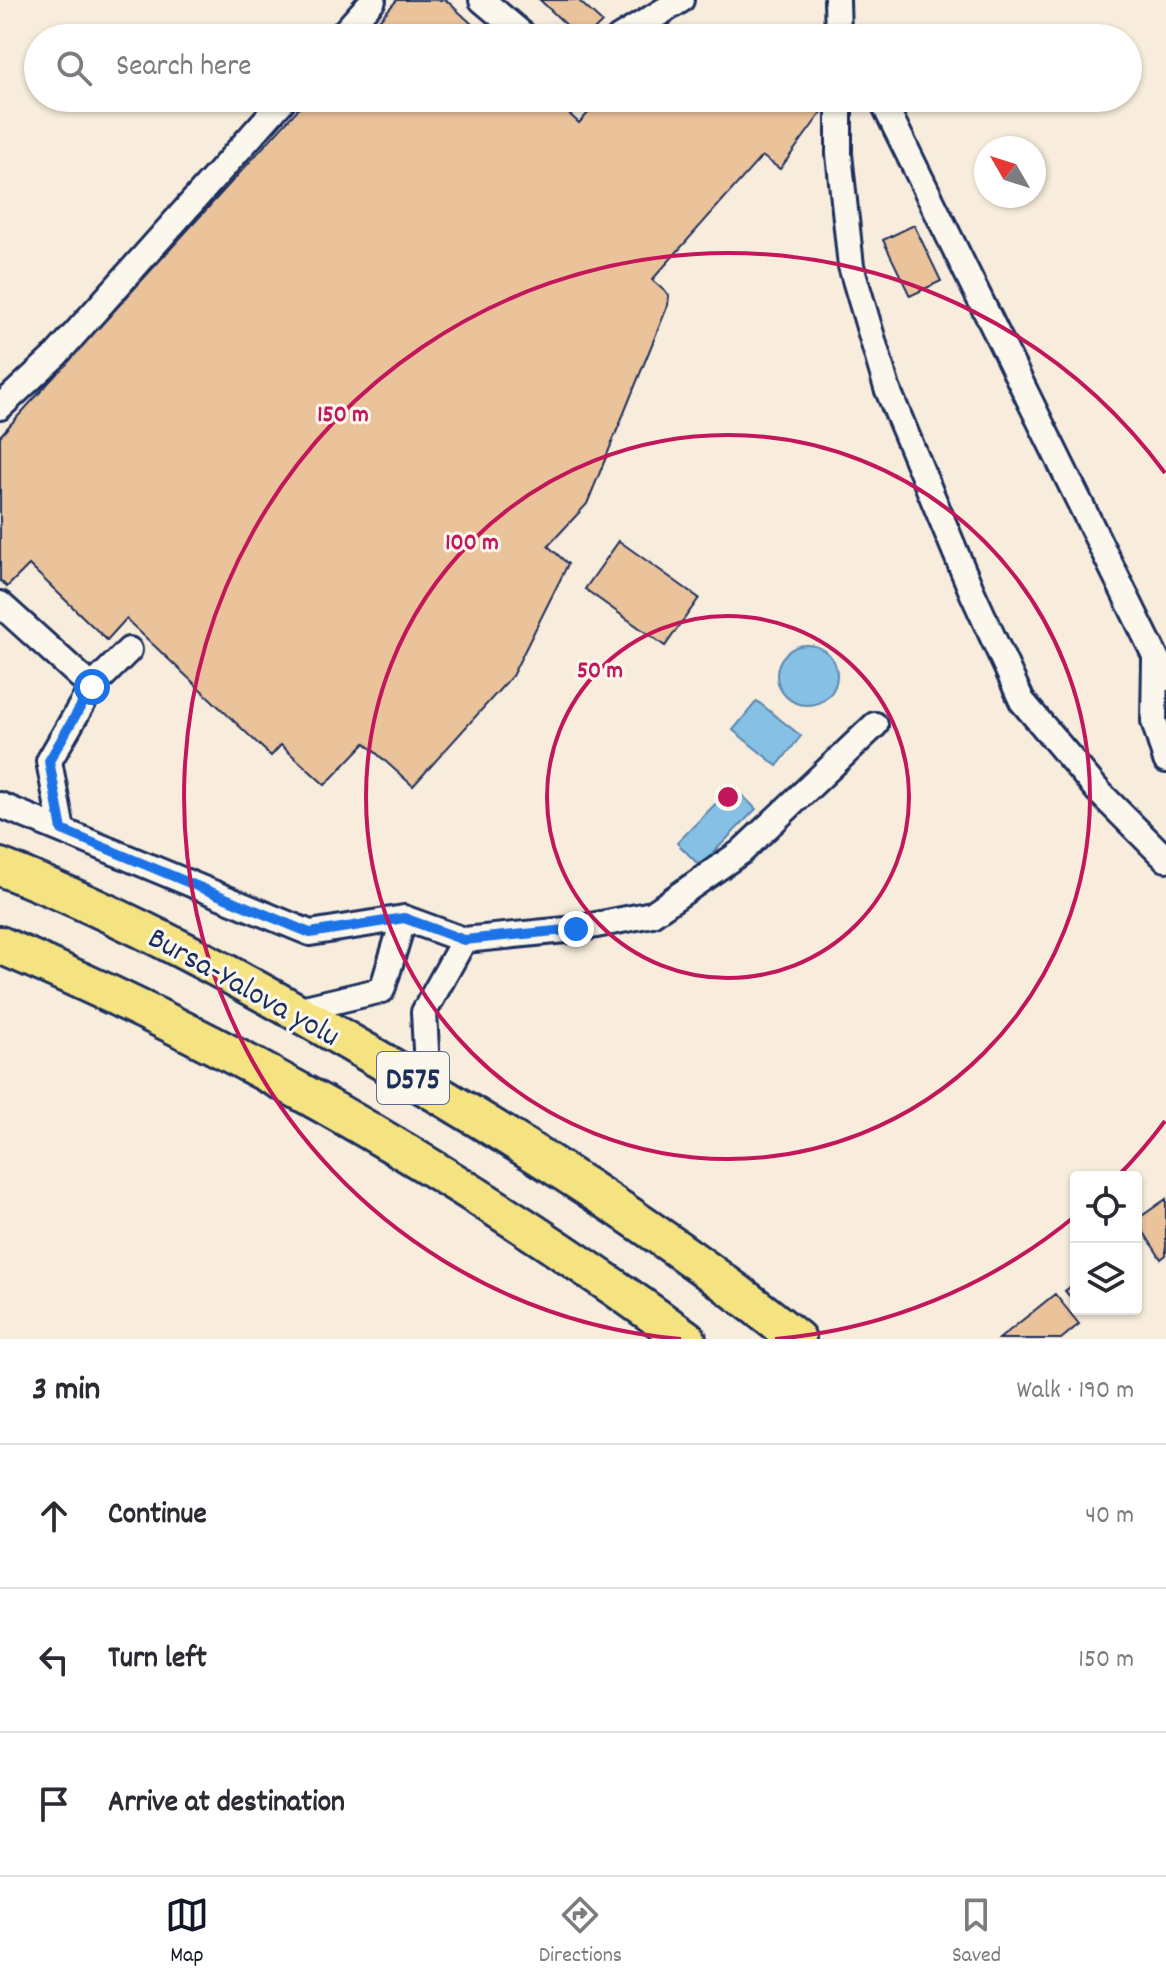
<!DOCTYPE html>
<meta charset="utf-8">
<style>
:root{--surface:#fff;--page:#f2f2f3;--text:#2b2b33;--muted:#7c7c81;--line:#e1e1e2;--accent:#111827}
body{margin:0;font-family:Dekko,sans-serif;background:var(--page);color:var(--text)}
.controls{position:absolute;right:24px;bottom:24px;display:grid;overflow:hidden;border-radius:8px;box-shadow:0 2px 6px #0004}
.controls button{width:72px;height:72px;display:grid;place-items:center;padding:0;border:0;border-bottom:2px solid var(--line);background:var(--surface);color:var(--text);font:40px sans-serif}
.compass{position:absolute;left:974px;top:136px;width:72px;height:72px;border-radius:50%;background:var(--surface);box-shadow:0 2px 6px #0004;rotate:309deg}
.stop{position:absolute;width:24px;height:24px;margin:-18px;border:6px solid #1a73e8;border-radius:50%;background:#fff}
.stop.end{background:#1a73e8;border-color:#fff;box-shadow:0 2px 8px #0008}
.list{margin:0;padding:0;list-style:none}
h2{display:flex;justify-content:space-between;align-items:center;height:104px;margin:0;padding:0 32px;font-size:34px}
h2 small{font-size:26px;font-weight:400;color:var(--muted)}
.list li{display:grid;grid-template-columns:52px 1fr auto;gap:24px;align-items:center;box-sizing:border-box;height:144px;padding:0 32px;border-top:2px solid var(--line)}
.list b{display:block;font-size:30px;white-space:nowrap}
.list em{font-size:26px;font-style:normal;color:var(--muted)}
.icon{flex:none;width:44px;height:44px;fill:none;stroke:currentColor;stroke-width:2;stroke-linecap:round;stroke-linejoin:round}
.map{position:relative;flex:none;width:1166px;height:1339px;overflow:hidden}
.search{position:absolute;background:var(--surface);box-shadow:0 2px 6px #0004;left:24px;right:24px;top:24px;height:88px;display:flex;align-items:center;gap:20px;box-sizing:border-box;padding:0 28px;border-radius:44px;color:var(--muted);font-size:30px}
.sheet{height:536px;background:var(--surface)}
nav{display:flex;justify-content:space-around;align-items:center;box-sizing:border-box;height:112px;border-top:2px solid var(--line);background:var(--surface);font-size:22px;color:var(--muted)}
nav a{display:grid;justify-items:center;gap:4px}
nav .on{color:var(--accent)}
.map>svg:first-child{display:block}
</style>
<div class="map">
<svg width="1166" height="1339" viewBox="0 0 1166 1339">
<rect width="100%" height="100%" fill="#f8eddc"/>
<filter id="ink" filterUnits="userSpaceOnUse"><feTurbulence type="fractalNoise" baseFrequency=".0125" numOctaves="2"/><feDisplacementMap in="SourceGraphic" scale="16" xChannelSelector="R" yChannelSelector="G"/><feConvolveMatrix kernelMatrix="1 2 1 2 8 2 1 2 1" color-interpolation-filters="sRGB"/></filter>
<g filter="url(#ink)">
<path fill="#86c0e5" stroke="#5b86af" stroke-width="2" d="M777 675a30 30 0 1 1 60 0a30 30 0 1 1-60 0Z
M757,701L801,736L777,766L733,730Z
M733,786L756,809L700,866L677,843Z"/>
<path fill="#ebc39b" stroke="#1b2f5e" stroke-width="2" d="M397,0H446L487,38H363Z
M540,0H578L602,22L586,38H580Z
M670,25L683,38H657Z
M308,98H552L579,123L602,98H814L825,108L780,169L762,156L652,280L669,295L668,305L587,504L548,546L568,564L512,676L413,786L365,743L325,785L281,745L271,756L126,619L107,640L29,565L7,587L0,580V436Z
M914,225L941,281L910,296L883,240Z
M619,541L699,598L665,646L585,589Z
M1166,1199V1255L1161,1259L1136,1220Z
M1076,1282V1304L1065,1291Z
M1055,1294L1079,1324L1061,1339H999Z"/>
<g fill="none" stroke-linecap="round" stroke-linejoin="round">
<g stroke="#1b2f5e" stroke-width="30">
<path id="minor" d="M482,0L527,38
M837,0L838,38
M339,38L373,0
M619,38L681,0
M839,98V154L851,266L887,388L972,592L1022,701L1099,792L1166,859
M881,98L1166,678
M0,407L56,355L285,98
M0,604L92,687
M1155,659L1154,721L1166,760
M0,805L310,933L404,918L464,940L576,929L652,914L741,852L875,725
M62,830L49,761L92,687L129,650
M296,1010L382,990L404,918
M428,1087L424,1012L464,940"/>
</g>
<g stroke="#1b2f5e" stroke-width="42">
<path id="highway" d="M0,867C129,917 248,983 368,1053C516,1139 663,1231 797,1339
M0,945C243,1048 474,1184 687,1339"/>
</g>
<use href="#minor" stroke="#fbf7ec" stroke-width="24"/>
<use href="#highway" stroke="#f5e382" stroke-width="36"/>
</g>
</g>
<g fill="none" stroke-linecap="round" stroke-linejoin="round" filter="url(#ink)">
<path stroke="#1a73e8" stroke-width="10" d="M92,687L49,761L62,830L310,933L404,918L464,940L576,929"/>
</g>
<g fill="none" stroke="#c2185b" stroke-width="4">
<circle cx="728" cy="797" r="181"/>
<circle cx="728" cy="797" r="362"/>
<path d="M1165 1121A544 544 0 0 1 1119 1175M1074 1217A544 544 0 0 1 775 1339M681 1339A544 544 0 1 1 1165 473"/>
</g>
<g text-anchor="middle" stroke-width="6" stroke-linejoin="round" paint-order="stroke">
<rect fill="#fbf7ec" stroke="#5e6b89" stroke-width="2" x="377" y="1052" width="72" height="52" rx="6"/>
<g font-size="30" font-weight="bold" fill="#1b2f5e">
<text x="413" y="1088">D575</text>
</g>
<g font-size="32" fill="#1b2f5e" stroke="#fbf7ec">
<text transform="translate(245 985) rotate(29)" y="11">Bursa-Yalova yolu</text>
</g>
</g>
<circle cx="728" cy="797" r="12" fill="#c2185b" stroke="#fbf7ec" stroke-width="4"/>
<g font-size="24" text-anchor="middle" font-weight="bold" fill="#c2185b" stroke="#fbf7ec" stroke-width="6" stroke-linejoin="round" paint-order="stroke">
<text x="343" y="421">150 m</text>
<text x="472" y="549">100 m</text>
<text x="600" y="677">50 m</text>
</g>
</svg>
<div class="controls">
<button><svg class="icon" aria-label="locate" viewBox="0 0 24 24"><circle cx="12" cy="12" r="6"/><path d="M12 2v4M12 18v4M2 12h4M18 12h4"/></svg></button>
<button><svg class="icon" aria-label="layers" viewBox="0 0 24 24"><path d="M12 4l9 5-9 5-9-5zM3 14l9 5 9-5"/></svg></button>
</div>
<svg class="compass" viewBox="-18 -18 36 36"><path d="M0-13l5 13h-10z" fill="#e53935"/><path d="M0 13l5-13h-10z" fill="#7c7c81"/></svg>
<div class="stop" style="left:92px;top:687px"></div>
<div class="stop end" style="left:576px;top:929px"></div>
<div class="search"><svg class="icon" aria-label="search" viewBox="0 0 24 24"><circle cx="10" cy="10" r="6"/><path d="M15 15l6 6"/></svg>Search here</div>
</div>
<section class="sheet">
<h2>3 min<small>Walk · 190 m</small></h2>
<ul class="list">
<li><svg class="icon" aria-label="ahead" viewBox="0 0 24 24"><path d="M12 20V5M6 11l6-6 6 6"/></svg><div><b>Continue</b></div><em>40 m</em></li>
<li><svg class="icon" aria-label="left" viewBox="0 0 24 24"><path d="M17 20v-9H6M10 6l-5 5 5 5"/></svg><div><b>Turn left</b></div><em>150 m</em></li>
<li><svg class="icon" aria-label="arrive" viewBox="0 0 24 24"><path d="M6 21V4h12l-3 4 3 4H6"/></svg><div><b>Arrive at destination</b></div></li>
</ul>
</section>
<nav>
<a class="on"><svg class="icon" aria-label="map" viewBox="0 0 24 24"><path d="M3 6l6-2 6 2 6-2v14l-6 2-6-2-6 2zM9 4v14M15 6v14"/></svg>Map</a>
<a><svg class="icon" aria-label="directions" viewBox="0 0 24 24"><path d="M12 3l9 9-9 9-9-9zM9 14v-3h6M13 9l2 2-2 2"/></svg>Directions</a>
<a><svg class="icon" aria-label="saved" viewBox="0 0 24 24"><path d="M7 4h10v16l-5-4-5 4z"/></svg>Saved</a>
</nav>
